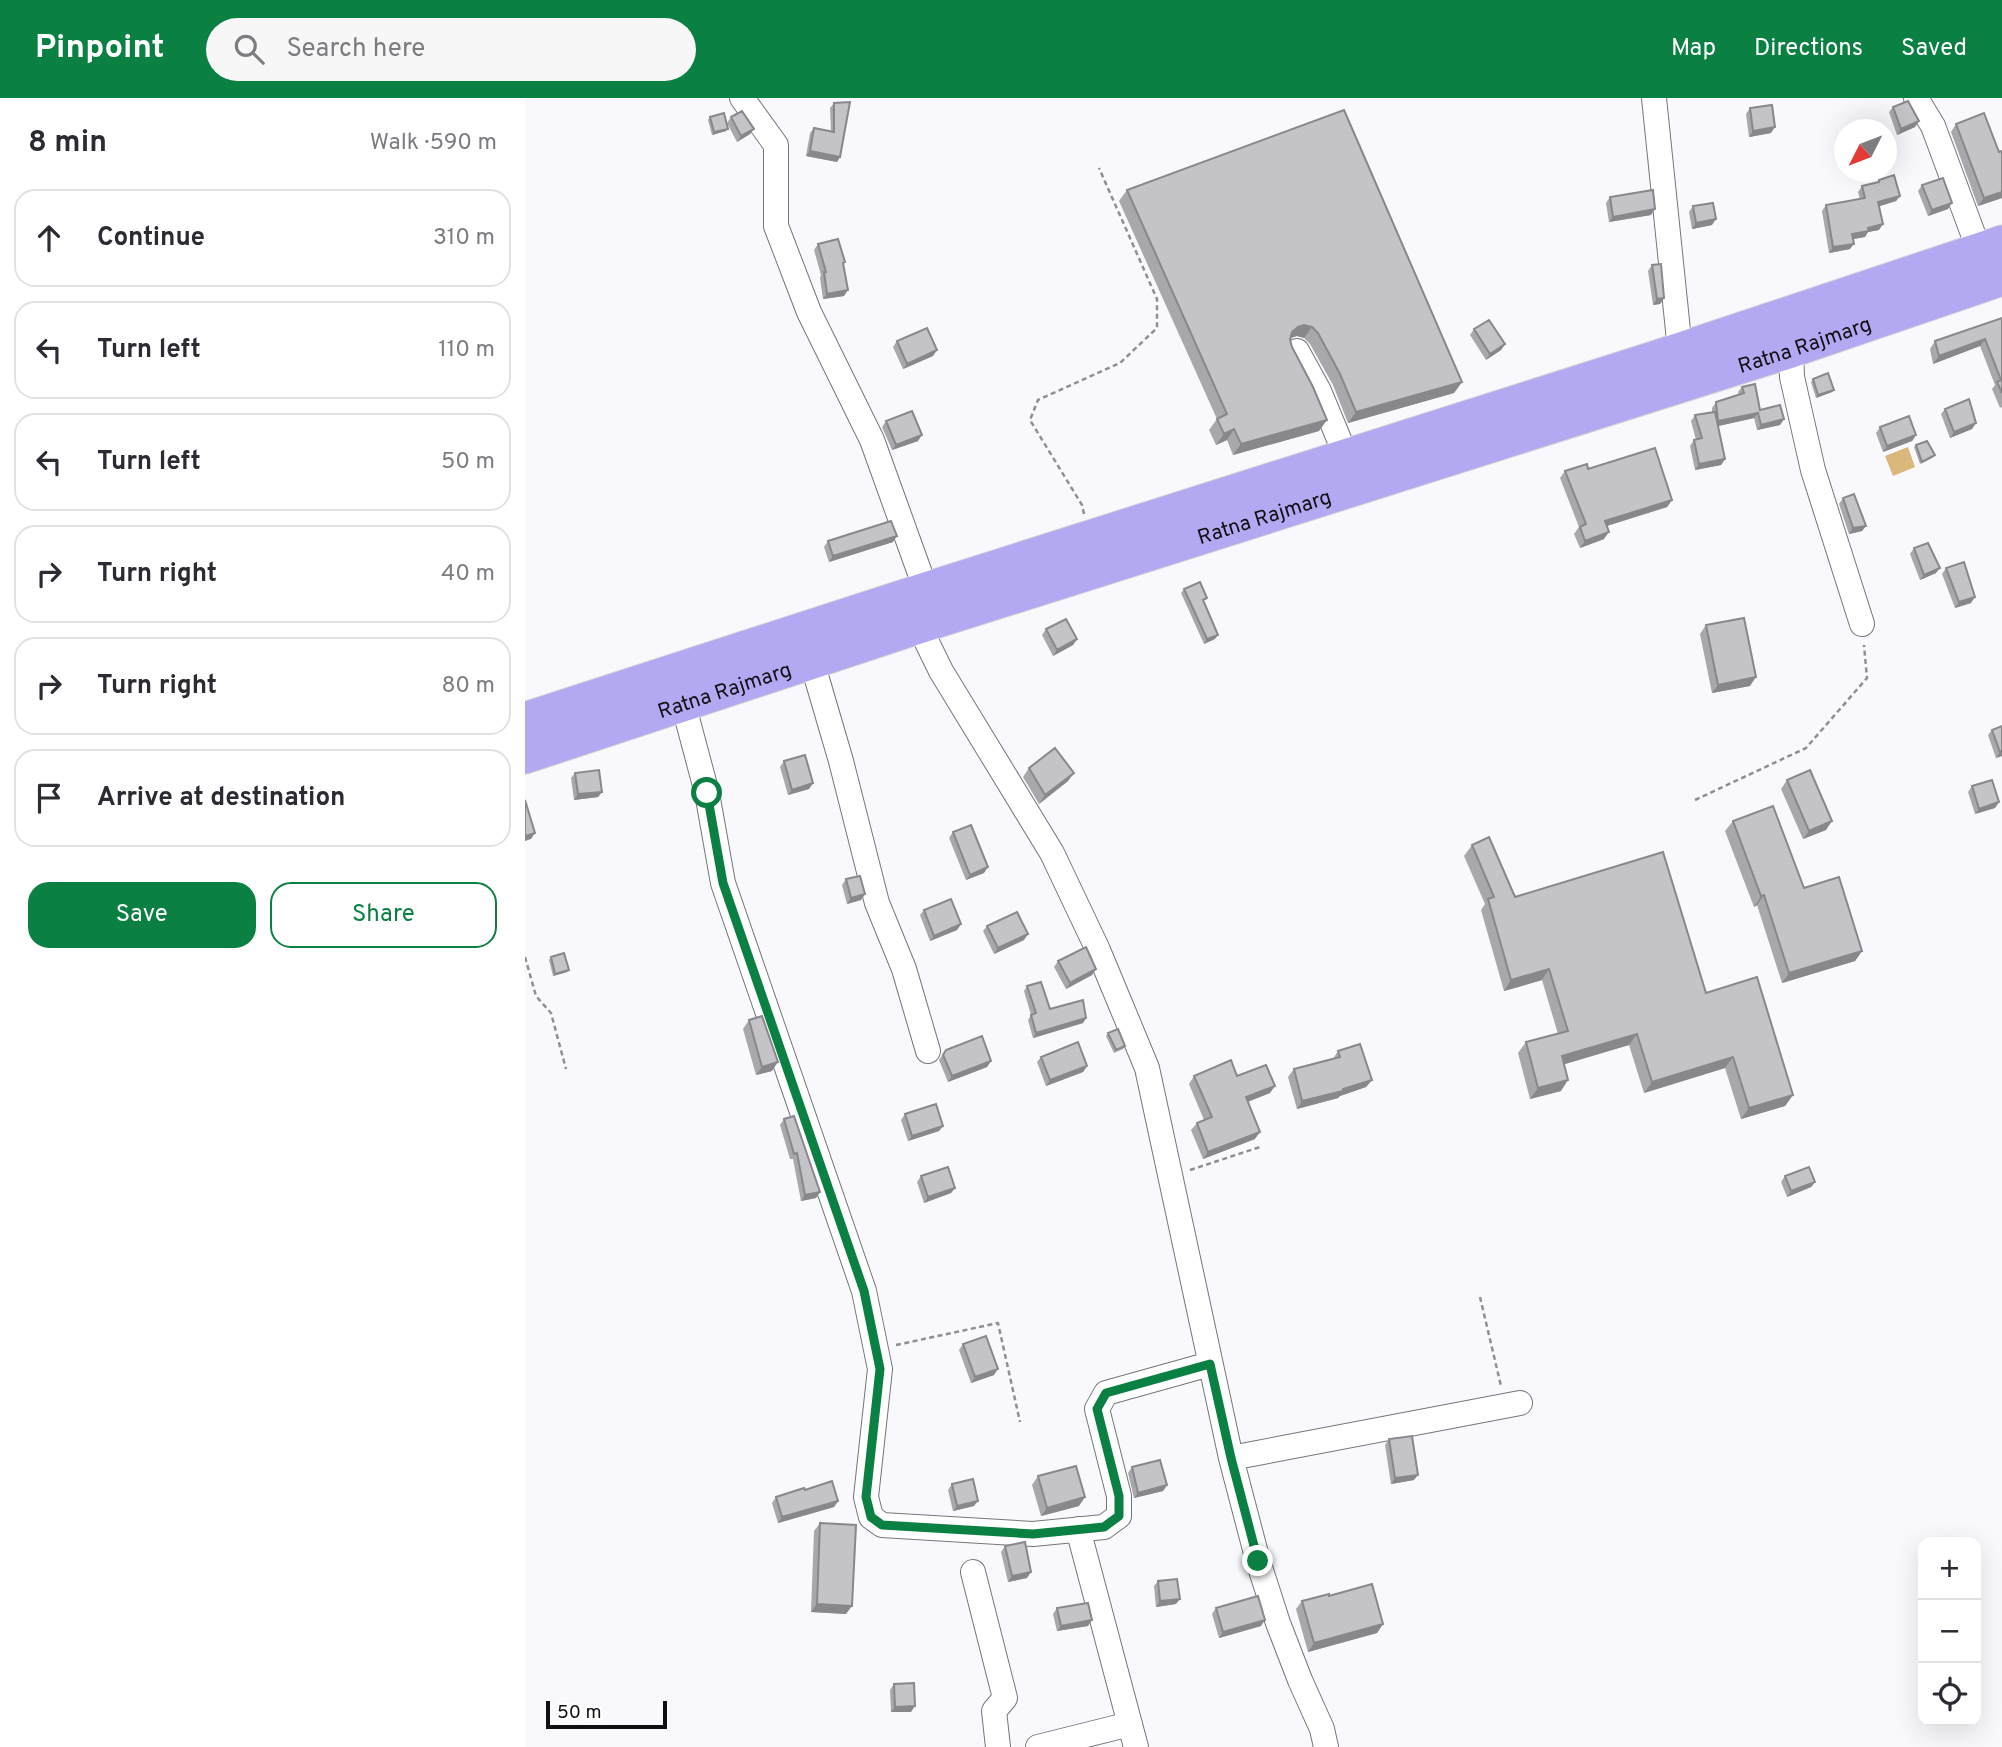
<!DOCTYPE html>
<meta charset="utf-8">
<style>
:root{--surface:#fff;--page:#f7f7f7;--text:#2b2b33;--muted:#7c7c81;--line:#e1e1e2;--accent:#0b8043}
body{margin:0;font-family:Overpass,sans-serif;background:var(--page);color:var(--text)}
.controls{position:absolute;right:21px;bottom:21px;display:grid;overflow:hidden;border-radius:14px;box-shadow:0 7px 28px #0002}
.controls button{width:63px;height:63px;display:grid;place-items:center;padding:0;border:0;border-bottom:2px solid var(--line);background:var(--surface);color:var(--text);font:35px sans-serif}
.compass{position:absolute;left:1309px;top:21px;width:63px;height:63px;border-radius:50%;background:var(--surface);box-shadow:0 7px 28px #0002;rotate:228deg}
.scale{position:absolute;left:21px;bottom:18px;width:121px;box-sizing:border-box;padding-left:7px;border:4px solid #101011;border-top:0;font-size:19px;line-height:24px;white-space:nowrap;color:#101011;-webkit-text-stroke:5px #fff;paint-order:stroke}
.stop{position:absolute;width:21px;height:21px;margin:-16px;border:5px solid #0b8043;border-radius:50%;background:#fff}
.stop.end{background:#0b8043;border-color:#fff;box-shadow:0 2px 7px #0008}
.list{margin:0;padding:0;list-style:none}
h2{display:flex;justify-content:space-between;align-items:center;height:91px;margin:0;padding:0 28px;font-size:30px}
h2 small{font-size:23px;font-weight:400;color:var(--muted)}
.list li{display:grid;grid-template-columns:46px 1fr auto;gap:21px;align-items:center;box-sizing:border-box;height:98px;margin:0 14px 14px;padding:0 14px;border:2px solid var(--line);border-radius:21px}
.list b{display:block;font-size:26px;white-space:nowrap}
.list em{font-size:23px;font-style:normal;color:var(--muted)}
.actions{display:flex;gap:14px;padding:21px 28px}
.actions a{flex:1;padding:16px 0;border:2px solid var(--accent);border-radius:21px;text-align:center;font-size:24px;color:var(--accent)}
.actions .main{background:var(--accent);color:#fff}
.icon{flex:none;width:38px;height:38px;fill:none;stroke:currentColor;stroke-width:2;stroke-linecap:round;stroke-linejoin:round}
.map{position:relative;flex:none;width:1477px;height:1649px;overflow:hidden}
header{display:flex;align-items:center;gap:42px;box-sizing:border-box;height:98px;padding:0 35px;background:var(--accent);color:#fff}
header strong{font-size:33px}
nav{display:flex;gap:38px;margin-inline-start:auto;font-size:24px}
.search{width:490px;height:63px;background:var(--page);display:flex;align-items:center;gap:18px;box-sizing:border-box;padding:0 24px;border-radius:38px;color:var(--muted);font-size:26px}
main{display:flex}
aside{flex:1;background:var(--surface)}
.map>svg:first-child{display:block}
</style>
<header>
<strong>Pinpoint</strong>
<div class="search"><svg class="icon" aria-label="search" viewBox="0 0 24 24"><circle cx="10" cy="10" r="6"/><path d="M15 15l6 6"/></svg>Search here</div>
<nav><a>Map</a><a>Directions</a><a>Saved</a></nav>
</header>
<main>
<aside>
<h2>8 min<small>Walk · 590 m</small></h2>
<ul class="list">
<li><svg class="icon" aria-label="ahead" viewBox="0 0 24 24"><path d="M12 20V5M6 11l6-6 6 6"/></svg><div><b>Continue</b></div><em>310 m</em></li>
<li><svg class="icon" aria-label="left" viewBox="0 0 24 24"><path d="M17 20v-9H6M10 6l-5 5 5 5"/></svg><div><b>Turn left</b></div><em>110 m</em></li>
<li><svg class="icon" aria-label="left" viewBox="0 0 24 24"><path d="M17 20v-9H6M10 6l-5 5 5 5"/></svg><div><b>Turn left</b></div><em>50 m</em></li>
<li><svg class="icon" aria-label="right" viewBox="0 0 24 24"><path d="M7 20v-9h11M14 6l5 5-5 5"/></svg><div><b>Turn right</b></div><em>40 m</em></li>
<li><svg class="icon" aria-label="right" viewBox="0 0 24 24"><path d="M7 20v-9h11M14 6l5 5-5 5"/></svg><div><b>Turn right</b></div><em>80 m</em></li>
<li><svg class="icon" aria-label="arrive" viewBox="0 0 24 24"><path d="M6 21V4h12l-3 4 3 4H6"/></svg><div><b>Arrive at destination</b></div></li>
</ul>
<div class="actions"><a class="main">Save</a><a>Share</a></div>
</aside>
<div class="map">
<svg width="1477" height="1649" viewBox="0 0 1477 1649">
<rect width="100%" height="100%" fill="#f8f8fd"/>
<path fill="#dab87c" d="M1383,349L1390,369L1368,378L1360,358Z"/>
<g fill="none" stroke-linecap="round" stroke-linejoin="round">
<g stroke="#76767a" stroke-width="26">
<path id="minor" d="M217,0L251,47V128L284,214L347,342L401,492
M1129,0L1155,252
M1391,0L1408,28L1454,152L1457,167
M1266,252L1267,279L1288,372L1337,526
M772,253L794,293L821,358
M394,528L416,573L527,755L573,852L622,970L706,1360L733,1463L753,1525L775,1582L797,1631L801,1649
M287,564L316,663L352,805L379,871L403,953
M158,605L182,695L198,785L339,1193L355,1271L341,1399L346,1419L357,1427L508,1436L579,1429L594,1418V1398L572,1311L581,1295L685,1266
M706,1360L995,1305
M553,1431L611,1649
M448,1474L480,1600L469,1613L473,1649
M513,1649L605,1626"/>
</g>
<g stroke="#d4d4d4" stroke-width="37">
<g id="highway">
<path d="M0,622L401,492L1129,261L1477,145"/>
<path id="s1" d="M0,658L394,528L1266,252L1477,180"/>
</g>
</g>
<path stroke="#8f8f92" stroke-width="2.5" stroke-dasharray="5 3.5" stroke-linecap="butt" d="M559,416L557,407L505,322L513,302L595,265L632,230V201L574,70
M1170,702L1281,650L1342,580L1339,547
M0,859L11,898L26,915L41,971
M665,1072L735,1049
M955,1199L976,1288
M371,1247L473,1225L495,1324"/>
<use href="#minor" stroke="#fff" stroke-width="24"/>
<use href="#highway" stroke="#b3a8f2" stroke-width="35"/>
</g>
<path fill="#a8a8ac" d="M309,5L315,59L312,64L281,58L285,35L289,30L306,33L305,10Z
M1368,9L1394,23L1390,29L1372,37L1364,14Z
M1225,10L1246,35L1224,39L1221,16Z
M185,19L203,31L201,33L187,37L183,22Z
M206,19L229,31L225,36L212,44L202,25Z
M1431,26L1474,54L1477,53V100L1453,108L1426,34Z
M1354,82L1375,98L1371,103L1354,108V132L1343,134L1340,139L1328,141L1325,151L1304,155L1297,113L1301,107L1335,101L1333,94L1337,88L1351,85Z
M1397,87L1423,111L1403,118L1393,93Z
M602,92L937,284L929,295L823,325L808,287L785,246L779,240L772,238L766,240L765,242L794,333L708,357L702,342L691,347L684,332L692,321L594,103Z
M1085,99L1126,117L1084,124L1081,105Z
M1168,108L1187,127L1167,131L1164,114Z
M293,146L318,166L319,198L298,201L295,180L296,177L289,152Z
M1127,167L1139,200L1135,206L1128,207L1123,173Z
M1477,220V309L1475,310L1467,291L1470,287L1455,248L1408,266L1405,251L1410,243Z
M949,231L980,246L976,252L961,262L945,237Z
M372,243L408,258L378,271L368,249Z
M1288,281L1307,294L1291,300L1286,284Z
M1217,289L1235,312L1259,321L1255,327L1232,332L1229,320L1193,328L1200,361L1196,367L1170,372L1165,348L1169,342H1171L1166,323L1170,317L1187,315V310L1191,304L1214,297L1213,294Z
M1420,311L1451,325L1447,331L1425,340L1416,316Z
M361,323L393,343L367,352L357,329Z
M1355,329L1391,337L1387,343L1358,354L1351,335Z
M1391,347L1410,357L1407,360L1395,366L1389,349Z
M1040,373L1147,402L1142,409L1082,428L1079,441L1055,450L1049,436L1054,429L1035,380Z
M1318,400L1341,428L1337,433L1324,436L1314,406Z
M303,443L368,444L304,464L299,449Z
M1389,450L1411,475L1395,482L1385,456Z
M1421,470L1446,505L1430,510L1417,476Z
M659,491L679,505L690,541L679,546L656,495Z
M1181,527L1225,588L1187,595L1175,536Z
M521,531L552,541L548,547L528,558L517,537Z
M1467,632L1477,658L1471,660L1463,637Z
M259,663L288,685L284,691L263,697L255,669Z
M504,670L543,683L514,706L498,679Z
M50,675L77,694L73,699L49,702L46,680Z
M1262,682L1301,732L1278,741L1256,691Z
M1447,688L1474,704L1470,710L1450,716L1443,694Z
M1208,723L1279,790L1337,853L1330,863L1257,885L1232,807L1229,809L1200,733Z
M428,734L459,775L441,782L424,740Z
M947,747L990,799L1181,895L1268,997L1260,1008L1216,1021L1200,970L1119,995L1104,947L1040,966L1036,993L1005,1001L993,955L1001,944L1033,936L1017,882L979,893L956,812L960,806L939,758Z
M321,781L340,796L336,802L322,806L317,787Z
M399,812L436,826L432,832L405,843L395,817Z
M462,828L499,842L469,856L458,833Z
M26,859L42,874L28,878L24,862Z
M533,863L571,871L567,877L541,891L529,869Z
M502,888L525,911L561,920L558,925L508,940L503,922L506,917L499,893Z
M224,922L247,973L231,977L218,931Z
M583,935L600,948L598,951L589,955L581,938Z
M421,952L466,963L462,969L423,984L414,962Z
M813,953L847,982L841,989L815,998L813,1000L772,1011L763,979L769,971L808,961Z
M516,959L562,968L558,974L521,988L512,964Z
M669,978H712L745,995L723,1004L730,1041L678,1061L666,1032L672,1025L679,1022L664,986Z
M380,1016L418,1028L414,1033L383,1043L376,1022Z
M259,1021L295,1094L291,1100L276,1103L268,1061H265L255,1027Z
M396,1078L430,1090L426,1095L399,1105L392,1084Z
M1260,1078L1290,1084L1286,1089L1262,1099L1256,1084Z
M438,1246L469,1277L446,1285L434,1252Z
M864,1341L889,1382L866,1386L860,1347Z
M607,1369L642,1387L638,1393L609,1400L603,1375Z
M513,1378L554,1408L516,1418L507,1387Z
M427,1386L449,1408L428,1413L423,1392Z
M251,1399L313,1403L309,1409L253,1425L247,1405Z
M295,1425L321,1516L286,1514L289,1433Z
M480,1448L502,1480L483,1484L476,1454Z
M633,1483L651,1506L631,1509L629,1488Z
M804,1498L858,1526L852,1535L783,1554L771,1511L777,1503Z
M532,1510L563,1528L532,1533L528,1516Z
M691,1510L736,1528L694,1540L687,1516Z
M369,1586L386,1614H366L365,1592Z"/>
<path fill="#88888c" d="M1394,23L1390,29L1372,37L1376,31Z
M1250,29L1246,35L1224,39L1228,33Z
M203,31L201,33L187,37L189,34Z
M229,31L225,36L212,44L216,38Z
M285,53L315,59L312,64L281,58Z
M1477,94V100L1453,108L1459,100Z
M1375,98L1371,103L1349,110L1353,104Z
M1427,105L1423,111L1403,118L1407,112Z
M1130,111L1126,117L1084,124L1088,119Z
M1191,121L1187,127L1167,131L1171,125Z
M1358,126L1354,132L1343,134L1340,139L1323,142L1327,136L1343,130Z
M1329,146L1325,151L1304,155L1308,149Z
M323,192L319,198L298,201L302,196Z
M1139,200L1135,206L1128,207L1132,201Z
M779,227L787,229L779,240L772,238L765,240L767,234L773,229Z
M1460,241L1455,248L1408,266L1414,258Z
M980,246L976,252L961,262L965,256Z
M412,252L408,258L378,271L382,266Z
M937,284L929,295L823,325L831,314Z
M1309,292L1307,294L1291,300L1293,297Z
M1233,315L1229,320L1189,329L1193,323Z
M1259,321L1255,327L1232,332L1236,327Z
M802,322L794,333L708,357L716,346Z
M1451,325L1447,331L1425,340L1429,334Z
M709,331L702,342L691,347L699,336Z
M397,337L393,343L367,352L371,347Z
M1391,337L1387,343L1358,354L1362,348Z
M1200,361L1196,367L1170,372L1174,366Z
M1147,402L1142,409L1075,430L1080,423Z
M1341,428L1337,433L1324,436L1328,430Z
M1084,434L1079,441L1055,450L1060,443Z
M372,438L368,444L304,464L308,458Z
M1415,470L1411,475L1395,482L1399,477Z
M1450,499L1446,505L1430,510L1434,504Z
M693,537L690,541L679,546L682,541Z
M552,541L548,547L528,558L532,552Z
M1231,579L1225,588L1187,595L1193,587Z
M1477,653V658L1471,660L1475,654Z
M549,675L543,683L514,706L520,697Z
M288,685L284,691L263,697L267,692Z
M77,694L73,699L49,702L53,696Z
M1474,704L1470,710L1450,716L1454,711Z
M1307,723L1301,732L1278,741L1284,733Z
M10,735L6,741L0,743V738Z
M463,769L459,775L441,782L445,777Z
M340,796L336,802L322,806L326,800Z
M1239,797L1232,807L1229,809L1236,798Z
M436,826L432,832L405,843L409,838Z
M503,836L499,842L469,856L473,850Z
M1337,853L1330,863L1257,885L1264,875Z
M571,871L567,877L541,891L545,885Z
M1024,871L1017,882L979,893L986,882Z
M44,872L42,874L28,878L30,876Z
M561,920L558,925L508,940L511,935Z
M1112,936L1104,947L1030,969L1037,958Z
M1208,959L1200,970L1119,995L1127,984Z
M466,963L462,969L423,984L427,978Z
M253,964L247,973L231,977L237,969Z
M562,968L558,974L521,988L525,982Z
M847,982L841,989L815,998L813,1000L772,1011L777,1003Z
M1043,982L1036,993L1005,1001L1013,990Z
M750,988L745,995L716,1006L721,999Z
M1268,997L1260,1008L1216,1021L1224,1010Z
M418,1028L414,1033L383,1043L387,1038Z
M735,1034L730,1041L678,1061L683,1054Z
M1290,1084L1286,1089L1262,1099L1266,1093Z
M430,1090L426,1095L399,1105L403,1099Z
M295,1094L291,1100L276,1103L280,1097Z
M473,1271L469,1277L446,1285L450,1279Z
M893,1377L889,1382L866,1386L870,1380Z
M642,1387L638,1393L609,1400L613,1395Z
M560,1399L554,1408L516,1418L522,1410Z
M313,1403L309,1409L253,1425L257,1419Z
M453,1403L449,1408L428,1413L432,1408Z
M506,1474L502,1480L483,1484L487,1478Z
M655,1501L651,1506L631,1509L635,1503Z
M292,1506L327,1508L321,1516L286,1514Z
M567,1522L563,1528L532,1533L536,1528Z
M740,1522L736,1528L694,1540L698,1534Z
M858,1526L852,1535L783,1554L789,1545Z
M390,1608L386,1614H366L370,1609Z"/>
<path fill="#c3c3c8" stroke="#88888c" stroke-width="2" d="M1383,3L1394,23L1376,31L1368,9Z
M325,4L315,59L285,53L289,30L309,34V5Z
M1247,7L1250,29L1228,33L1225,10Z
M819,12L937,284L831,314L815,276L793,235L787,229L779,227L773,229L767,234L765,242L767,249L788,289L802,322L716,346L709,331L699,336L692,321L702,316L602,92Z
M217,13L229,31L216,38L206,19Z
M199,15L203,31L189,34L185,19Z
M1459,15L1474,54L1477,53V94L1459,100L1431,26Z
M1369,77L1375,98L1353,104L1358,126L1343,130L1344,133L1327,136L1329,146L1308,149L1301,107L1340,100L1337,88L1354,84V82Z
M1418,80L1427,105L1407,112L1397,87Z
M1128,92L1130,111L1088,119L1085,99Z
M1188,105L1191,121L1171,125L1168,108Z
M313,141L320,164L318,165L323,192L302,196L299,174H301L293,146Z
M1136,166L1139,200L1132,201L1127,167Z
M1477,220V295L1472,284L1476,282L1460,241L1414,258L1410,243Z
M964,222L980,246L965,256L949,231Z
M402,230L412,252L382,266L372,243Z
M1303,275L1309,292L1293,297L1288,281Z
M1230,286L1235,312L1255,307L1259,321L1236,327L1233,315L1193,323L1191,304L1219,295L1217,289Z
M1444,301L1451,325L1429,334L1420,311Z
M387,313L397,337L371,347L361,323Z
M1190,314L1200,361L1174,366L1169,342L1177,340L1170,317Z
M1384,318L1391,337L1362,348L1355,329Z
M1402,343L1410,357L1397,364L1391,347Z
M1130,350L1147,402L1080,423L1084,434L1060,443L1055,429L1061,426L1040,373L1062,366L1063,371Z
M1329,396L1341,428L1328,430L1318,400Z
M366,423L372,438L308,458L303,443Z
M1403,445L1415,470L1399,477L1389,450Z
M1439,464L1450,499L1434,504L1421,470Z
M675,484L682,500L678,502L693,537L682,541L659,491Z
M1219,520L1231,579L1193,587L1181,527Z
M541,521L552,541L532,552L521,531Z
M1477,628V653L1475,654L1467,632Z
M530,650L549,675L520,697L504,670Z
M280,657L288,685L267,692L259,663Z
M74,672L77,694L53,696L50,675Z
M1285,672L1307,723L1284,733L1262,682Z
M1467,682L1474,704L1454,711L1447,688Z
M0,702L10,735L0,738Z
M1248,708L1279,790L1314,779L1337,853L1264,875L1239,797L1236,798L1208,723Z
M446,727L463,769L445,777L428,734Z
M964,739L990,799L1138,754L1181,895L1232,879L1268,997L1224,1010L1208,959L1127,984L1112,936L1037,958L1043,982L1013,990L1001,944L1043,933L1024,871L986,882L963,801L969,799L947,747Z
M335,778L340,796L326,800L321,781Z
M426,801L436,826L409,838L399,812Z
M492,814L503,836L473,850L462,828Z
M561,849L571,871L545,885L533,863Z
M39,855L44,872L30,876L26,859Z
M516,884L525,911L558,902L561,920L511,935L506,917L511,915L502,888Z
M237,918L253,964L237,969L224,922Z
M593,931L600,948L591,952L583,935Z
M457,938L466,963L427,978L418,957L421,952Z
M553,944L562,968L525,982L516,959Z
M835,946L847,982L818,991V993L777,1003L769,971L815,959L813,953Z
M706,962L712,978L741,967L750,988L721,999L735,1034L683,1054L672,1025L687,1019L669,978Z
M411,1006L418,1028L387,1038L380,1016Z
M269,1018L295,1094L280,1097L272,1055L269,1056L259,1021Z
M423,1069L430,1090L403,1099L396,1078Z
M1284,1069L1290,1084L1266,1093L1260,1078Z
M461,1238L473,1271L450,1279L438,1246Z
M887,1338L893,1377L870,1380L864,1341Z
M635,1362L642,1387L613,1395L607,1369Z
M551,1368L560,1399L522,1410L513,1378Z
M448,1381L453,1403L432,1408L427,1386Z
M307,1383L313,1403L257,1419L251,1399L279,1390L280,1392Z
M295,1425L331,1427L327,1508L292,1506Z
M500,1444L506,1474L487,1478L480,1448Z
M652,1481L655,1501L635,1503L633,1483Z
M847,1486L858,1526L789,1545L777,1503L804,1496V1498Z
M733,1498L740,1522L698,1534L691,1510Z
M563,1505L567,1522L536,1528L532,1510Z
M389,1585L390,1608L370,1609L369,1586Z"/>
<g fill="none" stroke-linecap="round" stroke-linejoin="round">
<path stroke="#0b8043" stroke-width="9" d="M182,695L198,785L339,1193L355,1271L341,1399L346,1419L357,1427L508,1436L579,1429L594,1418V1398L572,1311L581,1295L685,1266L706,1360L733,1463"/>
</g>
<g text-anchor="middle" stroke-width="6" stroke-linejoin="round" paint-order="stroke">
<g font-size="21" fill="#101011" stroke="#fff">
<text dy="7" stroke="none"><textPath href="#s1" startOffset="1344">Ratna Rajmarg</textPath></text>
<text dy="7" stroke="none"><textPath href="#s1" startOffset="777">Ratna Rajmarg</textPath></text>
<text dy="7" stroke="none"><textPath href="#s1" startOffset="210">Ratna Rajmarg</textPath></text>
</g>
</g>
</svg>
<div class="controls">
<button>+</button>
<button>−</button>
<button><svg class="icon" aria-label="locate" viewBox="0 0 24 24"><circle cx="12" cy="12" r="6"/><path d="M12 2v4M12 18v4M2 12h4M18 12h4"/></svg></button>
</div>
<svg class="compass" viewBox="-18 -18 36 36"><path d="M0-13l5 13h-10z" fill="#e53935"/><path d="M0 13l5-13h-10z" fill="#7c7c81"/></svg>
<div class="scale">50 m</div>
<div class="stop" style="left:182px;top:695px"></div>
<div class="stop end" style="left:733px;top:1463px"></div>
</div>
</main>
